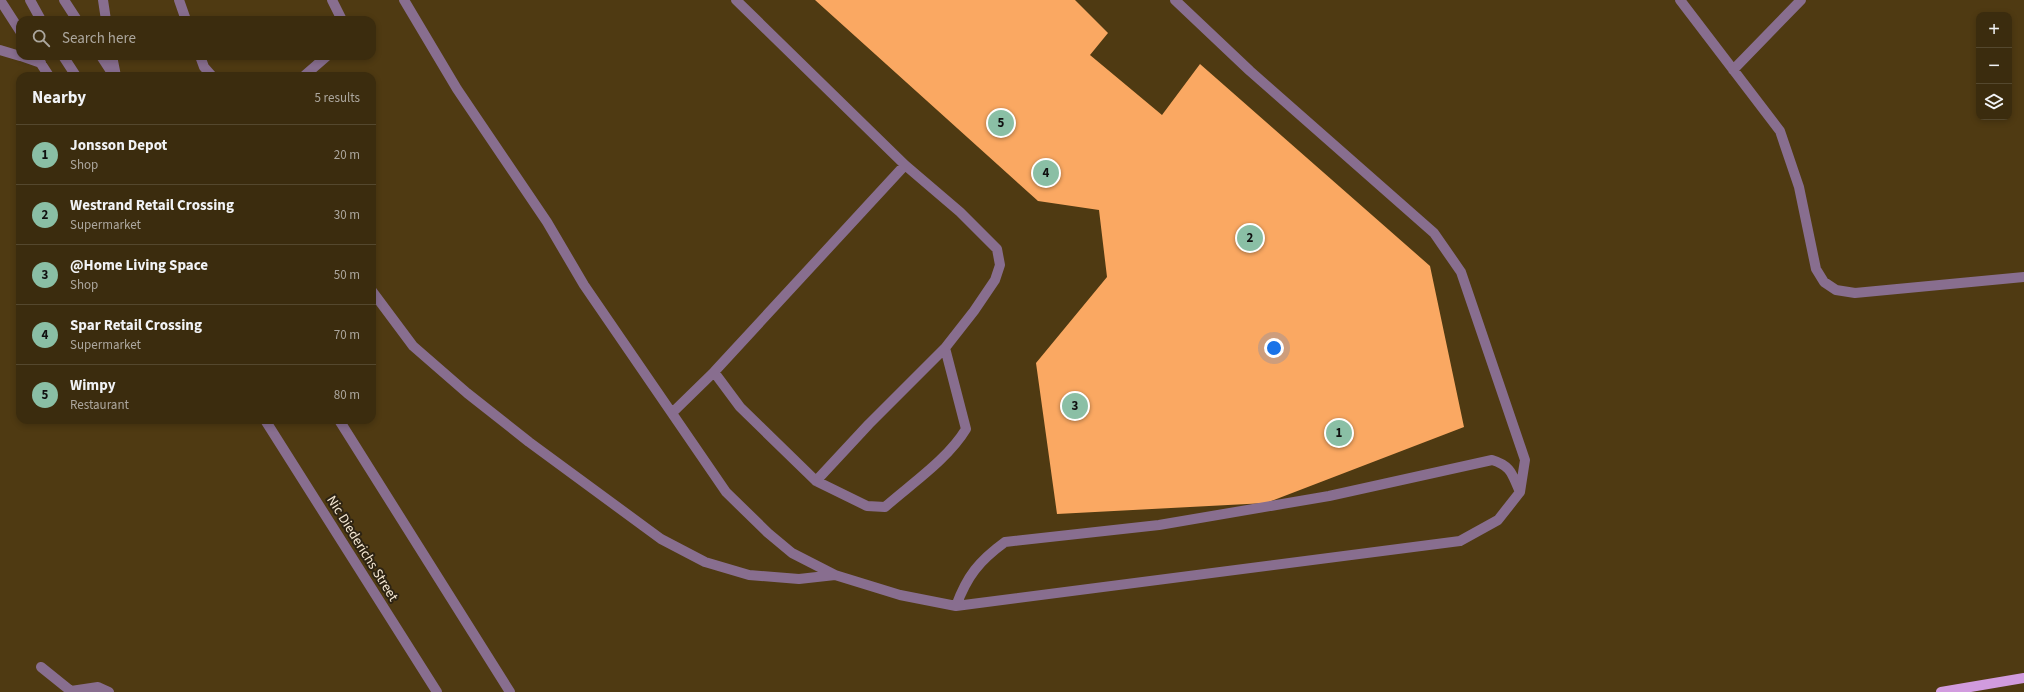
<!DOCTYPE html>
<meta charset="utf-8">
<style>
:root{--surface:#3b2c0e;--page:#423417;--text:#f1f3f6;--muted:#aca79e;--line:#54482e;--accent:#8abfa5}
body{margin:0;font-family:"Source Sans 3",sans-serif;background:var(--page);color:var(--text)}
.controls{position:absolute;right:12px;top:12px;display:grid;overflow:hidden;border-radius:8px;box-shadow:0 2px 6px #0003}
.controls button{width:36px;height:36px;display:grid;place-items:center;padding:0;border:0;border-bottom:1px solid var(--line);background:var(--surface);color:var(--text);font:20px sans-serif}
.you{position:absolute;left:1274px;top:348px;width:14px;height:14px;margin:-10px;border:3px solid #fff;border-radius:50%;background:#1a73e8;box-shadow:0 0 0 6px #1a73e833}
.badge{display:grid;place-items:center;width:26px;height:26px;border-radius:50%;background:var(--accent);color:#111;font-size:13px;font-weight:700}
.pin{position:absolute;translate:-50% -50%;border:2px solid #fff;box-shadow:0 1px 4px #0006}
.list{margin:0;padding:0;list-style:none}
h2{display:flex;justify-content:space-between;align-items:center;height:52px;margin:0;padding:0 16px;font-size:17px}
h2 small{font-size:13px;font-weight:400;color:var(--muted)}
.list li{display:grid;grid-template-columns:26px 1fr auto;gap:12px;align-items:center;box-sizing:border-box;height:60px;padding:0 16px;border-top:1px solid var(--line)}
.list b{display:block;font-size:15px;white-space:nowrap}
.list p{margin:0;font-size:13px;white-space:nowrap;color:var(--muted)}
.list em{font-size:13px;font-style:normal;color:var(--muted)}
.icon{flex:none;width:22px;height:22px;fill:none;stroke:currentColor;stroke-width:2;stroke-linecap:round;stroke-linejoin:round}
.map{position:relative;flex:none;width:2024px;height:692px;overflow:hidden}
.search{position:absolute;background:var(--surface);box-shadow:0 2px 6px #0003;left:16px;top:16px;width:360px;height:44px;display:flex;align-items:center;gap:10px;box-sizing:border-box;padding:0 14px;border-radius:12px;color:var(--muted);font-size:15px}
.panel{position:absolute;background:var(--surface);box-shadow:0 2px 6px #0003;left:16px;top:72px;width:360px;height:352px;border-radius:12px}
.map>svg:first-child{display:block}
</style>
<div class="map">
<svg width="2024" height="692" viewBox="0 0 2024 692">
<rect width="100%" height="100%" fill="#4f3a12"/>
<path fill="#faa862" d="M815,0H1075L1108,33L1090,55L1162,115L1200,64L1430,266L1464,427L1266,503L1057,514L1036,363L1107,277L1099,210L1038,201Z"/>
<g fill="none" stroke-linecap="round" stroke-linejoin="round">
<path stroke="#886e8f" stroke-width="10" d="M0,0L20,31
M30,0L41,20
M64,0L77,20
M103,0L106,20
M179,0L186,20
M332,0L342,20
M404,0L457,89L547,222L584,285L726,492L768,533L792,553L835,575L900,595L956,606L1460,541L1498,520L1520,492L1525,460L1461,272L1434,233L1250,71L1175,0
M1680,0L1780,131L1799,187L1816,269L1824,282L1836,290L1855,293L2024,277
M0,50L20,56
M21,56L41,63
M36,56L49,76
M63,56L76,76
M101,56L114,76
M112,56L116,76
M200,56L204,67L212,76
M1733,70L1801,0
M304,76L327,56
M372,291L413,346L467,393L529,442L661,539L705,562L749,575L799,579L835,575
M714,372L740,407L816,481L867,506L885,507C911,484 948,459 966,429L945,348L974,311L995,280L1000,265L997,249L960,212L905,165L736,0
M672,413L714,372L905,165
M265,420L437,692
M339,420L510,692
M816,481L869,424L945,348
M956,606C967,576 979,561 1005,542L1159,525L1329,496L1492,460C1512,466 1512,475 1520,492
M41,667L72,692
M71,691L98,687L109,692"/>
<path stroke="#d19bde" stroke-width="10" d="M1941,692L2024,678"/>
</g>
<g text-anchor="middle" stroke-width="4" stroke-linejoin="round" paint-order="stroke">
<g font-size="14" fill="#f6e9d4" stroke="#2d2313">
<text transform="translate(363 548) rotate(58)" y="5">Nic Diederichs Street</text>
</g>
</g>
</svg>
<div class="controls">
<button>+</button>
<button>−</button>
<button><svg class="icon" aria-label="layers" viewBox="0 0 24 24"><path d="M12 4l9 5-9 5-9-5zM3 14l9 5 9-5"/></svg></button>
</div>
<div class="you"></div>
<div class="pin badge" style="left:1339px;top:433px">1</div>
<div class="pin badge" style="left:1250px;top:238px">2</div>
<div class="pin badge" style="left:1075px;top:406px">3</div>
<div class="pin badge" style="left:1046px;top:173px">4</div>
<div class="pin badge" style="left:1001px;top:123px">5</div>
<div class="search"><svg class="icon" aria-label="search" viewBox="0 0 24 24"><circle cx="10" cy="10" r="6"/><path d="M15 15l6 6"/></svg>Search here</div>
<section class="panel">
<h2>Nearby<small>5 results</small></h2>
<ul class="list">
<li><span class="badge">1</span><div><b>Jonsson Depot</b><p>Shop</p></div><em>20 m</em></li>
<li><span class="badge">2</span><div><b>Westrand Retail Crossing</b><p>Supermarket</p></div><em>30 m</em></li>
<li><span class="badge">3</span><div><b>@Home Living Space</b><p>Shop</p></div><em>50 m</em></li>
<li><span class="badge">4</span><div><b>Spar Retail Crossing</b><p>Supermarket</p></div><em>70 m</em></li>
<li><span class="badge">5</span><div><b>Wimpy</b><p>Restaurant</p></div><em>80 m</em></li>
</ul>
</section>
</div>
